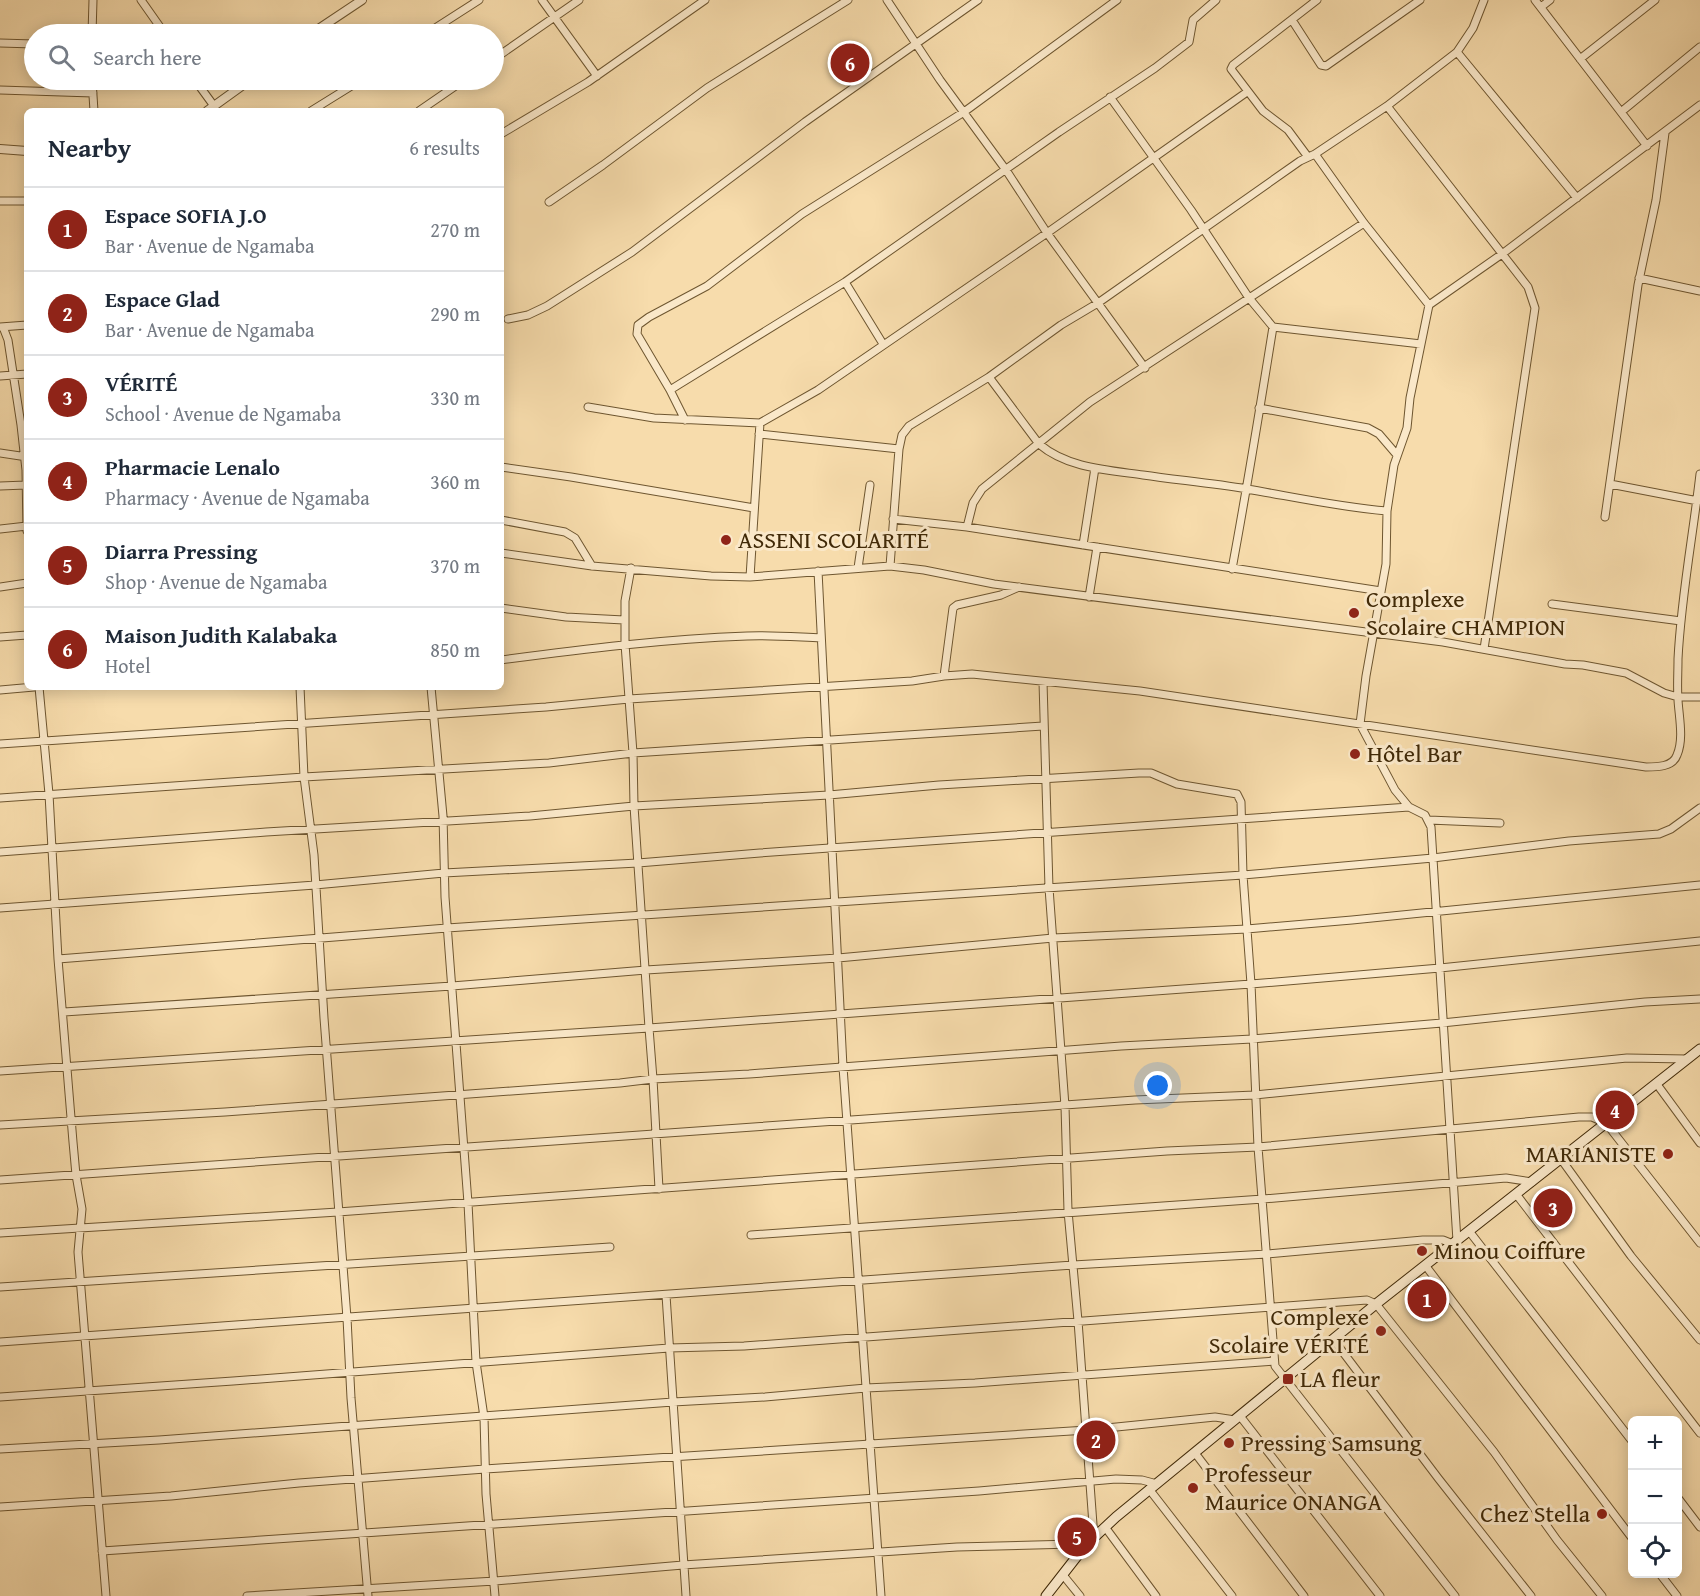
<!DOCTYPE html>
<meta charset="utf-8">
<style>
:root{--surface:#fff;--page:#f6f6f7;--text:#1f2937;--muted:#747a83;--line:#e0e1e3;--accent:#8f2418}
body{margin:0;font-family:"Gentium Book Plus",serif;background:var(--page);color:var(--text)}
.controls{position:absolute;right:18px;bottom:18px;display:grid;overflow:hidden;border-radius:9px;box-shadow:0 3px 15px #0003}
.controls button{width:54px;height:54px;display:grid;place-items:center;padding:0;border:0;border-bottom:2px solid var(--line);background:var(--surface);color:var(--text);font:30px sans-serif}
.you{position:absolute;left:1158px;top:1086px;width:21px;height:21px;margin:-15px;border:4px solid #fff;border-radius:50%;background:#1a73e8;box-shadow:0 0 0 9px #1a73e833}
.badge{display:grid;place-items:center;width:39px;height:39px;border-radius:50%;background:var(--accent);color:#fff;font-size:20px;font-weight:700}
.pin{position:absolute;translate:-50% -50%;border:3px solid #fff;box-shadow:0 2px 6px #0006}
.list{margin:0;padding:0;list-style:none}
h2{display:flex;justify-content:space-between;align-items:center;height:78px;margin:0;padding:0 24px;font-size:26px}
h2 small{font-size:20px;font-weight:400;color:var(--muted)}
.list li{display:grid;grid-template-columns:39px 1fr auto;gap:18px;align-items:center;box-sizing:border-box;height:84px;padding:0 24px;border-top:2px solid var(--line)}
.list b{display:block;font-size:22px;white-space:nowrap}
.list p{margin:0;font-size:20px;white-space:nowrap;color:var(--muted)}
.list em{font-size:20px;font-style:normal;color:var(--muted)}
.icon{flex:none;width:33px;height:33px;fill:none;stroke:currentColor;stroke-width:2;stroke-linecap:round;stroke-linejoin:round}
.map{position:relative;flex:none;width:1700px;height:1596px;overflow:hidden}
.search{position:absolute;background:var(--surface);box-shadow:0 3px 15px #0003;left:24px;top:24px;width:480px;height:66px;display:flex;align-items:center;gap:15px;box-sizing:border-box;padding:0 21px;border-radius:33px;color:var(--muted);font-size:22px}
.panel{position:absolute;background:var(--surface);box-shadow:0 3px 15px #0003;left:24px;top:108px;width:480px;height:582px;border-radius:9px}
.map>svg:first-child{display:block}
</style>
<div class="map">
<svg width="1700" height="1596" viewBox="0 0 1700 1596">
<rect width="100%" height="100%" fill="#f7dcac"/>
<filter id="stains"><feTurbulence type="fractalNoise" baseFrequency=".00333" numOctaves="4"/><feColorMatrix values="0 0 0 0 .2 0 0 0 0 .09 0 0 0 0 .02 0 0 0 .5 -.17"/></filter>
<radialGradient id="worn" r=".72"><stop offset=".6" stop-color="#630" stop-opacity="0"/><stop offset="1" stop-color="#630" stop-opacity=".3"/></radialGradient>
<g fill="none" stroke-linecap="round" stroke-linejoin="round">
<g stroke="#6e5630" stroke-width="9">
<path id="minor" d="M141,0L165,34
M542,0L597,76
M887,0L940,80L1006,170L1047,233L1145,368
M1535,0L1647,146
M1541,7L1550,0
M1292,20L1321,65L1326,66L1420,0
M92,34L93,0
M426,34L479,0
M0,43L34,44
M1457,52L1577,198
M494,59L579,0
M1580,59L1655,0
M92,80L94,111
M195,80L214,106
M0,90L93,93
M1110,97L1191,210L1249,298L1273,327L1421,344
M1387,106L1528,287L1535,308L1484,649
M311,111L361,80
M419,111L464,80
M1621,112L1700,47
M501,134L588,82L705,0
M1315,154L1364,223L1429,305
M1308,157L1288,130L1263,111L1231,69L1233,65L1317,0
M0,201H27
M549,202L603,165L707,88L848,0
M1639,278L1700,291
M845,282L883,344
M508,319L528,315L547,306L632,252L805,122L978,0
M0,327L27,325
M3,327L8,340L21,425L26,470L27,531
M0,376L27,374
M989,377L1039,444C1067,468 1107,470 1143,475C1177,480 1212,483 1247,489C1294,497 1339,507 1387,511
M670,390L637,334L638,325L649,317L707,286L802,214L964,112L1117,0
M588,407L654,418L760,423
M1259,408L1368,428L1379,434L1397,455
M685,420L670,390L845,282L1059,132L1155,68L1189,42L1193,20L1216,0
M759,434L899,449
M0,453L27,457
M501,467L571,477L754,508
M1610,484L1698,501
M0,486L26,485
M1605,517L1638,285L1656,200L1665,133
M893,519L967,527L1381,591
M501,520L565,532L575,538L592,566
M967,527L973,503L982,489L1090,402L1364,223
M0,529L27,526
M1083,545L1095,468
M501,553L592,566L711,576L750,577L890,566L924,570L994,584L1443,642L1565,664L1583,665L1626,673L1664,693L1678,697H1700
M890,566L899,449L902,435L909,426L989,377L1061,325L1098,303L1300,161L1315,154L1387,106L1457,52L1473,28L1484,0
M858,568L870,485
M1232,569C1247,488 1260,408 1273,327
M818,571L843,1067L881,1596
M750,577L760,423L818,390L1047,233L1247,92
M0,587L27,583
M1089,597L1097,547
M1552,604L1681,621
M501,608L566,617L624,620
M0,637L27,635
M501,660C583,649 665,639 747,636C772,635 796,637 821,638
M944,676L953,608L957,605L1001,595L1019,587
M1043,682L1049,888L1065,1106L1068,1211L1078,1321L1094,1538
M39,687L49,794L58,959L73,1142L76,1175L82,1209L78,1252L106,1596
M300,687L304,777L314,855L324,1018L347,1318L351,1398L368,1596
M431,687L443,816L445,897L468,1203L476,1362L484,1417L486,1494L495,1596
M0,690L34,687
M0,744L546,707L629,699L912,681L944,676L972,674L1140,691L1646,767C1657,767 1673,767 1677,755C1684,739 1679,717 1678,700C1677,687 1678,673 1678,659C1681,597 1693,536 1700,474
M0,798L304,777L549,763L633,753L1043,726
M1409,807L1395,790L1360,724L1366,676L1386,564L1387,511L1394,465L1407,428L1410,398L1429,305L1502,254L1700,105
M1429,820L1500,823
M0,852L266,832L530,816L634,806L829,795L939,785L1139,773H1151L1177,784L1237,794L1241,802L1243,875L1251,984L1258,1147L1275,1366L1455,1596
M0,908L315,885L444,873L638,863L760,853L1409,807L1425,815L1431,827L1457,1241
M58,959L447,928L1243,875L1433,858L1569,841L1659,834L1671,829L1700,808
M64,1012L452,986L646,970L838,958L1053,938L1247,929L1352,920L1700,885
M0,1071L649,1028L634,806L633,753L625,644V601L631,568
M1656,1083L1700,1143
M0,1125L225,1112L620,1083L653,1079L649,1028L1251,984L1440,968L1700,941
M1561,1159L1631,1256L1700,1340
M0,1180L1135,1100L1255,1095L1627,1058L1687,1059
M659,1189L653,1079L749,1074L1121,1046L1252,1039L1442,1023L1645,1002L1700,999
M1516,1194L1700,1433
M1469,1231L1632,1441
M0,1233L338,1212L1167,1151L1258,1147L1579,1117H1592L1606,1123L1700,1243
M751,1235L1263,1199L1506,1178L1532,1182
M1425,1265L1632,1538
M0,1287L610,1247
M666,1295L686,1596
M1333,1339L1438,1478L1531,1596
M0,1342L1073,1265L1267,1254L1423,1240H1443L1453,1244
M0,1397L233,1381L669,1348L744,1346L1367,1300L1376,1304L1494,1452L1557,1540L1602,1596
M1240,1416L1380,1596
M0,1449L159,1440L673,1402L765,1397L866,1388L975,1383L1274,1361
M1195,1453L1304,1596
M1149,1489L1232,1596
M1678,1498L1700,1527
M0,1507L171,1496L299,1483L485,1469L1087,1430L1215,1417L1235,1420
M1105,1527L1156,1596
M102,1551L979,1491L1116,1479L1142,1480L1157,1484
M1660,1574L1677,1596
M1063,1575L1080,1596
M247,1596L495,1581L683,1565L957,1547L1073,1544L1085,1546"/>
</g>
<g stroke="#6e5630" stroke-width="10">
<path id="tertiary" d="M311,34L362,0
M207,111L250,80
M0,149L27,151"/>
</g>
<g stroke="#402907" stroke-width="11">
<path id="secondary" d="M1046,1596L1085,1546L1116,1517L1376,1304L1700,1049"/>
</g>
<use href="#minor" stroke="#fae8c9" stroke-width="7"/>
<use href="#tertiary" stroke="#fae8c9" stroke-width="8"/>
<use href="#secondary" stroke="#fae8c9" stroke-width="9"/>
</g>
<g fill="#8f2418" stroke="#fae8c9" stroke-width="2">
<circle cx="726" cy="540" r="6"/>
<circle cx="1354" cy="613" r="6"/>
<circle cx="1355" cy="754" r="6"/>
<circle cx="1668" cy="1154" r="6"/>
<circle cx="1422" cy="1251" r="6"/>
<circle cx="1381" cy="1331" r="6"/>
<rect x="1282" y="1373" width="12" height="12" rx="3"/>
<circle cx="1229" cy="1443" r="6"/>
<circle cx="1193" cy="1488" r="6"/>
<circle cx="1602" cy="1514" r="6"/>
</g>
<g text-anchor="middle" stroke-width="6" stroke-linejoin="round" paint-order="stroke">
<g font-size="24" fill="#402907" stroke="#fae8c9" text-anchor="start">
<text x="738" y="548">ASSENI SCOLARITÉ</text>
<text x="1366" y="607">Complexe<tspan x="1366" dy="28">Scolaire CHAMPION</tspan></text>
<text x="1367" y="762">Hôtel Bar</text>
<text x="1656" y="1162" text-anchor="end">MARIANISTE</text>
<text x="1434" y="1259">Minou Coiffure</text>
<text x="1369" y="1325" text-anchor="end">Complexe<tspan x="1369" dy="28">Scolaire VÉRITÉ</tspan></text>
<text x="1300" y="1387">LA fleur</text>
<text x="1241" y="1451">Pressing Samsung</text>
<text x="1205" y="1482">Professeur<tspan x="1205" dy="28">Maurice ONANGA</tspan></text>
<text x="1590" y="1522" text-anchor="end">Chez Stella</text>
</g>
</g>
<rect width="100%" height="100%" filter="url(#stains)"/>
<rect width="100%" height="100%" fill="url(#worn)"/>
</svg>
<div class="controls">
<button>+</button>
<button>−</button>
<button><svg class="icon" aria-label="locate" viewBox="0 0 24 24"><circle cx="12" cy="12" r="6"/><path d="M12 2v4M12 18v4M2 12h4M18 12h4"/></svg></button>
</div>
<div class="you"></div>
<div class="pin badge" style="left:1427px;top:1299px">1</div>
<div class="pin badge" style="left:1096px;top:1440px">2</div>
<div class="pin badge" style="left:1553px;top:1208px">3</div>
<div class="pin badge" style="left:1615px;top:1110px">4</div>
<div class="pin badge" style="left:1077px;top:1537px">5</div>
<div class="pin badge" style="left:850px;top:63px">6</div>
<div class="search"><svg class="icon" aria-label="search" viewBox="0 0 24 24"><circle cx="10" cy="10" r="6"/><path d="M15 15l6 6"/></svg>Search here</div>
<section class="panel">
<h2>Nearby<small>6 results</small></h2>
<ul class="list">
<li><span class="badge">1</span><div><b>Espace SOFIA J.O</b><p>Bar · Avenue de Ngamaba</p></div><em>270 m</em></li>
<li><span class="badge">2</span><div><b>Espace Glad</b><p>Bar · Avenue de Ngamaba</p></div><em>290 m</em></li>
<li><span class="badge">3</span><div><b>VÉRITÉ</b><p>School · Avenue de Ngamaba</p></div><em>330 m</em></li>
<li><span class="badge">4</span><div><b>Pharmacie Lenalo</b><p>Pharmacy · Avenue de Ngamaba</p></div><em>360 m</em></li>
<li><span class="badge">5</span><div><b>Diarra Pressing</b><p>Shop · Avenue de Ngamaba</p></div><em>370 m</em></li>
<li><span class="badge">6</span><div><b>Maison Judith Kalabaka</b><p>Hotel</p></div><em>850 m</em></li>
</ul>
</section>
</div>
